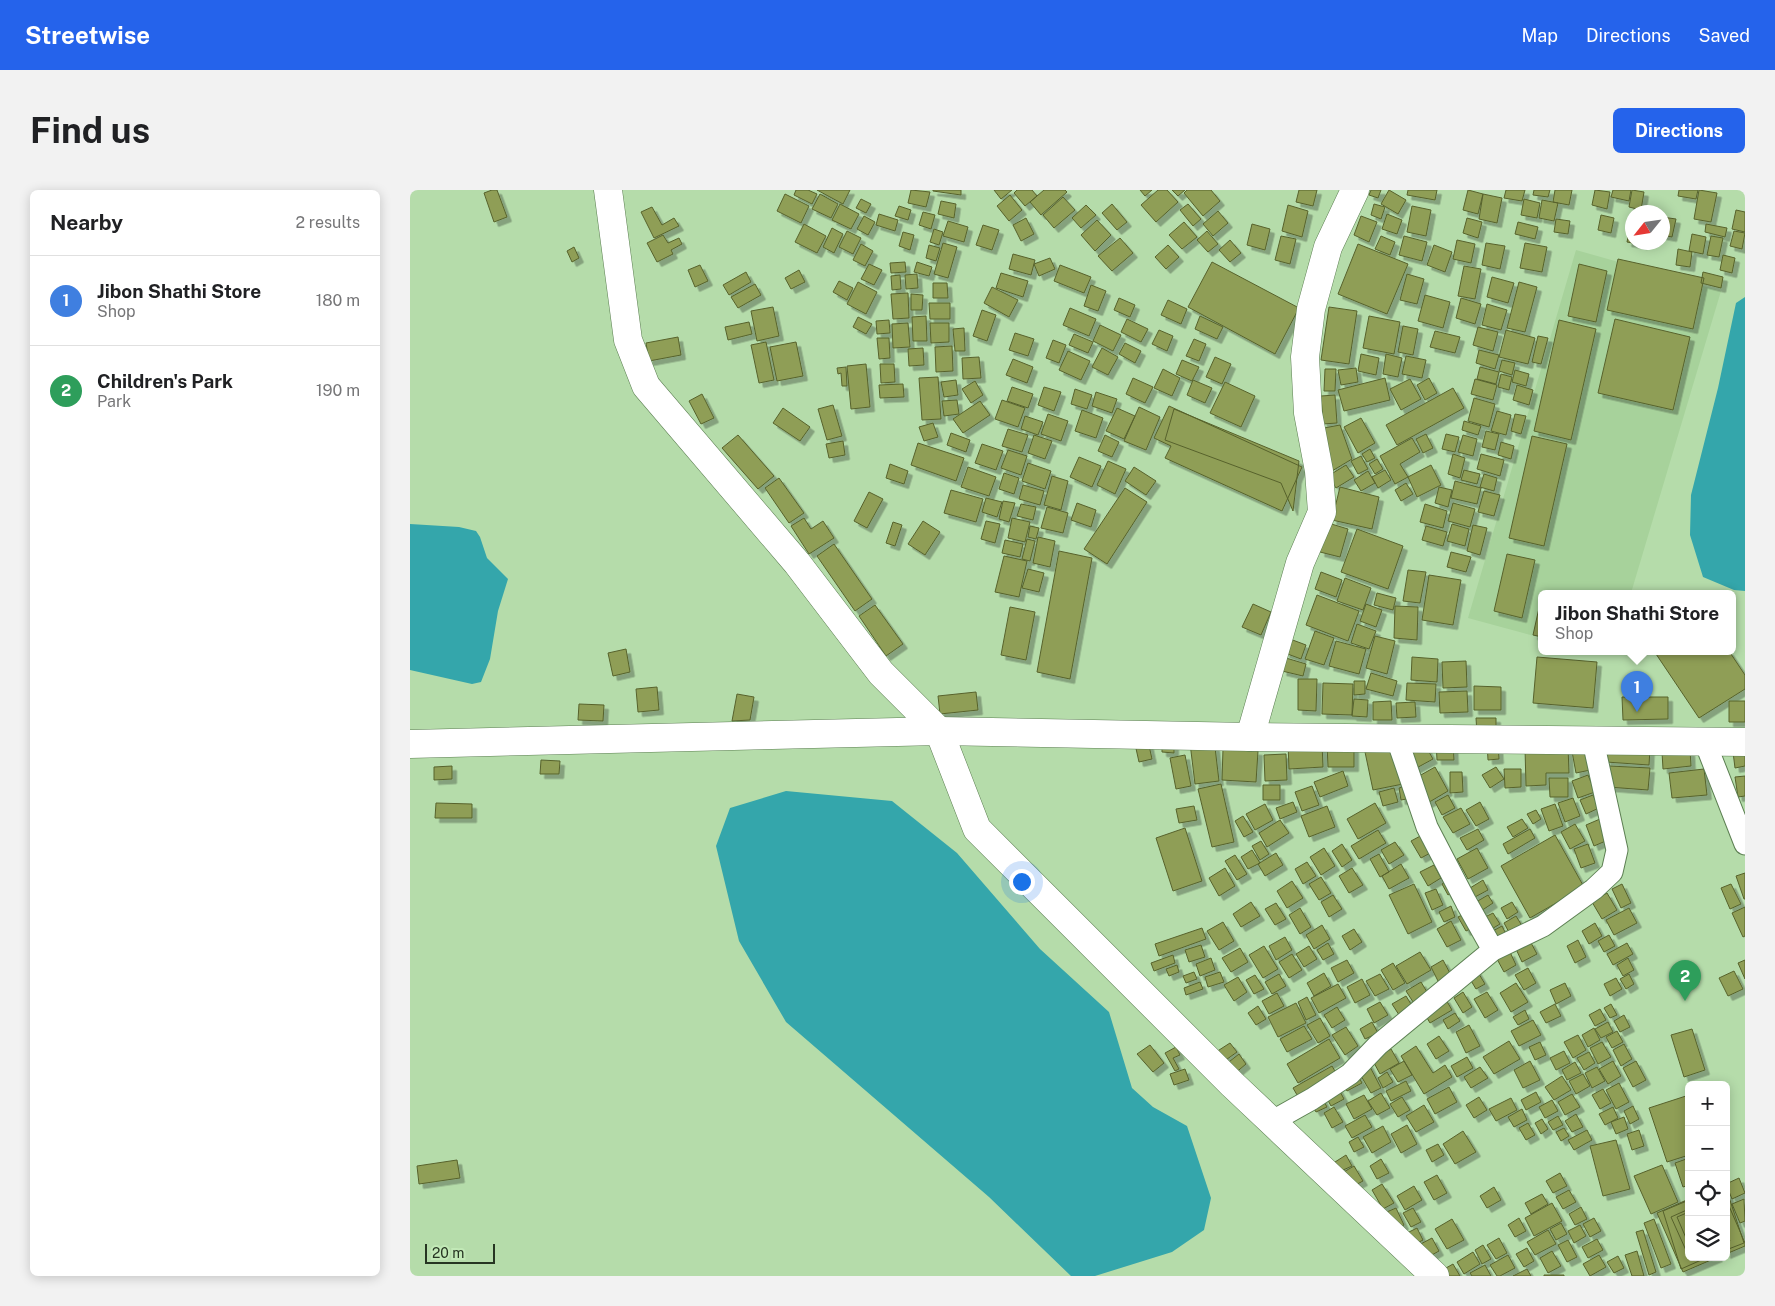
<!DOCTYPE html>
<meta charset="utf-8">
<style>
:root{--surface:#fff;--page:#f2f2f2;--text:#202124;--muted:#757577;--line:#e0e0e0;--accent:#2563eb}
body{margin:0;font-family:"Public Sans",sans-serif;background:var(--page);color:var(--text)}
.controls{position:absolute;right:15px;bottom:15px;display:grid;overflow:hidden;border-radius:8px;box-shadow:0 2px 12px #0003}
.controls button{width:45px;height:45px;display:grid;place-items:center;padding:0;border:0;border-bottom:1px solid var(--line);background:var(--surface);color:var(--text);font:25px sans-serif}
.compass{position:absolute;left:1215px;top:15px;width:45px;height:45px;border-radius:50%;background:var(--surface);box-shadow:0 2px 12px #0003;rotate:240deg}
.scale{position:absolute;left:15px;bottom:12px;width:70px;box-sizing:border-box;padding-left:5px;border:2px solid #263522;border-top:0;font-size:14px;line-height:18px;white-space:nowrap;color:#263522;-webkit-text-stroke:4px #c2e9b7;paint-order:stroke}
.you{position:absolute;left:611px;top:691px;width:18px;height:18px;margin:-12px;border:4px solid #fff;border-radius:50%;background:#1a73e8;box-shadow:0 0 0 8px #1a73e833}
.badge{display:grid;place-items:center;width:32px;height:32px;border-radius:50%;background:var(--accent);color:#fff;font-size:16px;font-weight:700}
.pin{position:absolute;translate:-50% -41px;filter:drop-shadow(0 1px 2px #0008)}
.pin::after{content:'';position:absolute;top:26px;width:18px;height:15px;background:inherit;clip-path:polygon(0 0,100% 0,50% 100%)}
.popup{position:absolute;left:1128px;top:400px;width:198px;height:65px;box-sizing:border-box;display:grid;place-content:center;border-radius:8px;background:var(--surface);filter:drop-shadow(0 1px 4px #0005);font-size:16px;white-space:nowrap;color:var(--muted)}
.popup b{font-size:19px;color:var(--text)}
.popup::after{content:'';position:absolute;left:50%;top:100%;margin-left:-10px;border:10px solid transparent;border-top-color:var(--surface)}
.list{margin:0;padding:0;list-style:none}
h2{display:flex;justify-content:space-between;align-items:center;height:65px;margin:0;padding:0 20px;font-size:21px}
h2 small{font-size:16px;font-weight:400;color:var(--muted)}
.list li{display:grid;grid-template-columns:32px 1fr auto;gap:15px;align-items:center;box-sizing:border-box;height:90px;padding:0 20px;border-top:1px solid var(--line)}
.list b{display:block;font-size:19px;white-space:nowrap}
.list p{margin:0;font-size:16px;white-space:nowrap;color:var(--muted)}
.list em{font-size:16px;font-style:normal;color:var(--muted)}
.icon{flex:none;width:28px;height:28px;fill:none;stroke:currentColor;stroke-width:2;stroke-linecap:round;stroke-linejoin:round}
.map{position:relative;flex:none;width:1335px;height:1086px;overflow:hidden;border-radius:8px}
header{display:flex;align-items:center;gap:30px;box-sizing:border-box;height:70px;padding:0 25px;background:var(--accent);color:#fff}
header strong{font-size:24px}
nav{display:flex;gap:28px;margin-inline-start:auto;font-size:18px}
.intro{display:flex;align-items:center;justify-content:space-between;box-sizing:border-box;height:120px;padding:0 30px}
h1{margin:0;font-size:35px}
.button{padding:12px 22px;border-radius:8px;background:var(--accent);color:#fff;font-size:18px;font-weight:700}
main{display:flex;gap:30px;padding:0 30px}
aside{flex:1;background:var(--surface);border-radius:8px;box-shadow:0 2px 12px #0003}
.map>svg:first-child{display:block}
</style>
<header>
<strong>Streetwise</strong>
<nav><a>Map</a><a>Directions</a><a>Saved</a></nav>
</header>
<div class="intro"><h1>Find us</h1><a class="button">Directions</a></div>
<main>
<aside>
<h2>Nearby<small>2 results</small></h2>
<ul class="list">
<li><span class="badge" style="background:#3f7fe0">1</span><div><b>Jibon Shathi Store</b><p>Shop</p></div><em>180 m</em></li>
<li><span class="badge" style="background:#2e9e5b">2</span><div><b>Children's Park</b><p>Park</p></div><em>190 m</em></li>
</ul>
</aside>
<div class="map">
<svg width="1335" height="1086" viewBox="0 0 1335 1086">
<defs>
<filter id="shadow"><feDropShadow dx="4.5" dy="4.5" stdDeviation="0" flood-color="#0004"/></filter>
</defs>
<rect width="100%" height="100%" fill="#b5dcaa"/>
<path fill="#a7d29b" d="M1166,60L1311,101L1221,403H1132V448L1058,428Z"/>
<path fill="#34a6ab" d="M1335,107V401L1324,400L1293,387L1280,345L1281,305L1308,198L1326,113Z
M0,334L49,337L66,341L70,347L77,368L98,389L88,421L80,469L71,492L62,494L0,480Z
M376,601L482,611L547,663L630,759L699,822L722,898L743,917L777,936L801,1008L794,1040L762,1062L685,1086H661L579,1007L376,832L329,751L306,656L320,618Z"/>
<path fill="#8f9e56" stroke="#57622c" filter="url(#shadow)" d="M82,0H87L97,27L84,32L74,3Z
M386,0H398L407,4L402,14L384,5Z
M407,0H440L433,14Z
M501,0L520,2L516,17L498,13Z
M523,0H551V5L523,1Z
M584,0H602L591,9Z
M607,0H622L627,6L615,16L604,3Z
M634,0H655L657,2L631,25L620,12Z
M730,0H742L735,6Z
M748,0H757L768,12L746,32L731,15Z
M762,0H775L768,6Z
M777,0H801L810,11L793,26L774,3Z
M889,0H907L903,16L886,12Z
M961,0H971L968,8L959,5Z
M979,0L996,10L988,24L971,14Z
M998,0H1027L1025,10L997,5Z
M1058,0L1073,4L1068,24L1053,20Z
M1096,0H1115L1112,11L1094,8Z
M1124,0H1140L1138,7L1123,5Z
M1145,0H1162L1159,15L1143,12Z
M1185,0L1200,2L1197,19L1182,15Z
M1203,0H1221L1219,11L1201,7Z
M1222,0L1234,2L1231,20L1219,17Z
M1269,0H1288L1286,9L1268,6Z
M1289,0L1307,3L1301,32L1284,29Z
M375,4L399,16L391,33L367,21Z
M410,4L428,14L421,28L402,19Z
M1073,4L1092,8L1087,33L1069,29Z
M600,5L612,20L599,31L587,16Z
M653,7L665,20L644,38L633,25Z
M451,9L461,14L456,23L446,18Z
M1114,9L1130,13L1127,28L1111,25Z
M1132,10L1148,13L1144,31L1129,28Z
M531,11L546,14L544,28L528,24Z
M430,14L449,24L441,39L422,30Z
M702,14L717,32L707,40L692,23Z
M778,14L791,29L783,36L770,20Z
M964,14L975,17L971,29L961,25Z
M676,15L686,25L671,38L662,28Z
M878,15L898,21L892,47L872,41Z
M489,16L501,20L498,30L485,26Z
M1002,16L1021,20L1016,46L997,42Z
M242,17L252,35L264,28L269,36L244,48L231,22Z
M1326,20L1335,22V42L1322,39Z
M808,21L818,33L803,46L793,34Z
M513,22L525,25L521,39L509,35Z
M469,24L488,30L485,41L466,35Z
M977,24L992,30L987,44L972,39Z
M1191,25L1204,28L1201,43L1188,40Z
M454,26L465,32L458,45L447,39Z
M951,26L967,32L959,52L944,45Z
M1252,27L1266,29L1262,47L1252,45Z
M616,28L624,44L611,51L603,35Z
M1057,28L1072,32L1068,48L1053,43Z
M1146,29L1160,31L1158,44L1144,42Z
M687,30L701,45L685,61L671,45Z
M538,31L558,37L554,52L533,46Z
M774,32L787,47L772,59L759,45Z
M1108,32L1128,37L1125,49L1105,44Z
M1221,33H1222V52H1233V55L1217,52Z
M394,34L416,46L407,63L385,52Z
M842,34L860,39L855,60L837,55Z
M1296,34L1317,38L1315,47L1295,42Z
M573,35L589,40L582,60L566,55Z
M422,38L433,44L424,63L413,57Z
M524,39L533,42L529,55L520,52Z
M437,41L451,48L443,64L429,57Z
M797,41L808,54L798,62L787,50Z
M1324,41L1335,43L1332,59L1320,56Z
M493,42L504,45L500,60L489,56Z
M1282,44L1296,47L1293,64L1279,61Z
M253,45L258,53L269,48L272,54L261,60L263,64L247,72L237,53Z
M871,46L886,49L880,74L865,70Z
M971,46L985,52L980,65L965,59Z
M994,46L1017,52L1012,71L989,65Z
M1301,46L1313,48L1309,67L1297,65Z
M710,48L723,63L702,81L688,66Z
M820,50L831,63L820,72L809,60Z
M1047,50L1065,54L1061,73L1043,69Z
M533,53L547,57L538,88L524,84Z
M1076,53L1095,56L1090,79L1072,75Z
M1115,53L1137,57L1132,82L1110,78Z
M451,54L463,61L455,76L443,70Z
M948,54L998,74L977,124L928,104Z
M519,55L530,58L526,71L516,68Z
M758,55L769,67L756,79L745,67Z
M1024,55L1042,62L1035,82L1017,75Z
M164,57L169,68L162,72L157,61Z
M1268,59L1282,62L1280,77L1266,75Z
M603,64L625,70L621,85L599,79Z
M1313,65L1325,68L1322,83L1310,80Z
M640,68L645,79L629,86L624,74Z
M1208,69L1294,88L1283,139L1197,120Z
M495,72L496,82L481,83L480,73Z
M507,72L522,77L519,86L504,82Z
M802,72L889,118L865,164L778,117Z
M459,74L472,80L464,95L451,89Z
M1169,74L1197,81L1186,132L1158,126Z
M290,75L298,91L285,97L278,80Z
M650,75L681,87L674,103L644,91Z
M1054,76L1071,79L1065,109L1048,106Z
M389,80L395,92L381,99L375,88Z
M336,82L341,92L319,105L313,95Z
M1293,82L1313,87L1311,98L1291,93Z
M591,83L618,91L613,107L586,98Z
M507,84L508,98L496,99L495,85Z
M997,84L1014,89L1007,114L990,110Z
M490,85L491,99L482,100L481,86Z
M1082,87L1104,93L1098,113L1077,107Z
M429,91L443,98L437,110L423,102Z
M448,92L467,102L456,124L437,114Z
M1109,92L1127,97L1115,142L1097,138Z
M523,93H537L538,108H523Z
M345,94L351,105L328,118L321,107Z
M681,95L696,101L688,121L674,116Z
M582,97L608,110L599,127L574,113Z
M498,103L499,128L483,129L481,104Z
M501,104L513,105L512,120H501Z
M1015,105L1040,112L1033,138L1008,131Z
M709,108L725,115L720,127L704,120Z
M1051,108L1071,114L1065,134L1046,128Z
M758,110L777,119L771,134L751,125Z
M519,113H540V129H520Z
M1077,114L1097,120L1091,140L1072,135Z
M363,117L369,146L347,151L341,121Z
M919,117L947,121L939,174L911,170Z
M660,118L686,129L679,146L653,135Z
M572,120L586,125L577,151L563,146Z
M516,126L517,151H503L502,127Z
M790,126L813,137L807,149L785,139Z
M959,126L990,132L984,164L953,158Z
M448,127L462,134L456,144L443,137Z
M717,129L738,139L731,152L711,142Z
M1205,129L1280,147L1263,220L1188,203Z
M479,130L480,143L467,144L466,131Z
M1149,130L1186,139L1161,250L1124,241Z
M339,132L342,144L318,150L315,137Z
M498,133L500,157L483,158L482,134Z
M520,133H539V152L521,153Z
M690,135L711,145L703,161L683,151Z
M993,136L1008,139L1003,165L988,162Z
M1068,137L1088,142L1083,161L1063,155Z
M554,138L555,161H545L543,139Z
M749,140L763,146L757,161L742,154Z
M1096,140L1125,148L1118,174L1089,167Z
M1025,141L1050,147L1045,163L1020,157Z
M605,143L624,149L618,166L599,160Z
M664,144L683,152L678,163L659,155Z
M1128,146L1138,148L1131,174L1122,172Z
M268,147L271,165L239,171L236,153Z
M467,148H479L480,168L469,169Z
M784,149L796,154L789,171L776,166Z
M643,150L656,155L649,173L636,168Z
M356,152L364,190L349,193L341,155Z
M386,152L393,186L367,191L360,157Z
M715,153L731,161L725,173L709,164Z
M542,156L543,181L526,182L525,157Z
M513,158L514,175L499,176L498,159Z
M692,158L708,167L698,185L682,177Z
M1069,160L1089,165L1085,179L1066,173Z
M658,161L680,171L671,190L649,180Z
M951,164L969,168L966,185L948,181Z
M976,164L992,168L988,187L973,184Z
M996,166L1016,170L1012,188L992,184Z
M569,167L571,188L553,189L552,168Z
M805,167L821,174L812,194L796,187Z
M603,169L623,177L617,193L596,185Z
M772,170L789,177L782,191L766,184Z
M1092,170L1105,173L1102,185L1089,181Z
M456,174L460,217L441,219L437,176Z
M470,174H484L485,192L471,193Z
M436,177L437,196H432L431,183L428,184L427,178Z
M1070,177L1089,182L1086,194L1067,189Z
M946,178L948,192L931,195L928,180Z
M753,179L770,188L762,206L744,198Z
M915,179H926L925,201H914Z
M1105,180L1119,184L1116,196L1102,192Z
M1091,184L1102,187L1099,200L1088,197Z
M528,187L531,229L512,230L509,188Z
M723,188L743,197L735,213L716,204Z
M975,188L980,210L934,221L928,200Z
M1019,188L1027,203L1015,210L1007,195Z
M1000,189L1011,209L991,220L980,199Z
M1065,189L1087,195L1083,210L1061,204Z
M546,190L548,205L534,207L531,192Z
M783,190L802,198L795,213L777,205Z
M565,191L573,205L561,213L552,199Z
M815,192L845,206L831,237L800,223Z
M493,194L494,207L470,208L469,195Z
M1107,195L1123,200L1119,215L1103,210Z
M602,197L623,204L618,218L597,211Z
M634,197L651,202L644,221L628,215Z
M1043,198L1054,218L987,255L976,235Z
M665,199L682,205L677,219L661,214Z
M686,202L707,209L702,223L682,216Z
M292,204L304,228L291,234L279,211Z
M925,205L927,233L913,234L911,206Z
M1064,208L1085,214L1079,237L1058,231Z
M547,210L549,224L534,226L532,211Z
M592,210L615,218L608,237L585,229Z
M570,211L580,225L553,243L543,229Z
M423,215L432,246L417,250L408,219Z
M759,216L892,277L872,321L755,268L761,256L744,248Z
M729,217L750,227L736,260L714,251Z
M373,218L400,237L390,251L363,233Z
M707,218L725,226L714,249L696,241Z
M764,219L889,271L883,321L871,293L755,250Z
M672,220L693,228L686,248L665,241Z
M1087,221L1101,225L1096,245L1081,241Z
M638,224L658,231L651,251L631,244Z
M1105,224L1116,226L1111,244L1101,241Z
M615,226L633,232L628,245L611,239Z
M951,228L965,253L948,263L934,237Z
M1054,231L1071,236L1068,245L1052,240Z
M523,233L528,247L514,251L509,237Z
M930,235L942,269L922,281L914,238Z
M598,239L618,245L612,262L592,256Z
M1076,241L1089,244L1085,260L1072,257Z
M541,243L560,250L556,262L537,255Z
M1016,244L1023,258L1013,263L1006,249Z
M1036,244L1049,247L1045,262L1032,259Z
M328,245L364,286L348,299L312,258Z
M624,245L642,251L635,269L618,263Z
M695,245L709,252L702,267L688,261Z
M1053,245L1067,249L1063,266L1048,262Z
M1122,246L1157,254L1134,356L1099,348Z
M1002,248L1010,262L990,274L998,287L985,294L970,266Z
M433,251L435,265L419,268L416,254Z
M1091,252L1104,256L1101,269L1088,265Z
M508,253L554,268L546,291L501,275Z
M572,254L593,261L586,280L565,273Z
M960,259L965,268L957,272L952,264Z
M598,260L617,266L611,285L591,278Z
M1043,264L1055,268L1050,288L1038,284Z
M1071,264L1094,270L1090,286L1067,279Z
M951,266L958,279L948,284L941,271Z
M669,267L691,276L682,297L660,287Z
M967,269L973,279L965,284L959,274Z
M698,271L716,279L705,304L687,295Z
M618,273L641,281L635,299L612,291Z
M480,274L498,281L494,294L476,288Z
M936,275L944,287L926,298L918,286Z
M1021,275L1031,295L1007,307L998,287Z
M558,277L586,287L579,306L551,297Z
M724,277L746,291L736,305L715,291Z
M975,280L981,290L968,298L962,287Z
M1054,280L1070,284L1067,294L1051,290Z
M958,281L965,293L951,301L944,290Z
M594,283L609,288L604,304L589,299Z
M1074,284L1087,288L1084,301L1070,297Z
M642,286L658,291L651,320L634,315Z
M369,288L394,323L379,333L355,298Z
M1045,291L1071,298L1067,314L1041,308Z
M996,293L1003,304L991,311L985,300Z
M613,295L634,301L630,315L609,309Z
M930,297L969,307L962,339L922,330Z
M1029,297L1042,300L1038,317L1025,313Z
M715,298L737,312L697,374L674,359Z
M541,300L573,309L566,332L534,323Z
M1074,301L1090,305L1084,326L1068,322Z
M459,302L473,309L457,338L444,331Z
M576,308L592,312L587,327L572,322Z
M593,311L605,313L599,332L589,329Z
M667,313L686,320L681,337L661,330Z
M1043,313L1065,319L1060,337L1038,331Z
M611,314L626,317L623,330L607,326Z
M1015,314L1037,321L1033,338L1010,332Z
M637,317L658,323L653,343L631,338Z
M394,328L401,339L413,331L424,348L399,364L381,336Z
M602,328L620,332L615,352L598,348Z
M513,331L530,342L515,365L498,354Z
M576,331L590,334L585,353L571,349Z
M483,332L492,335L485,356L476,353Z
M918,333L938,339L930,367L910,362Z
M1042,334L1059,339L1055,356L1037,351Z
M1063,335L1077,338L1070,365L1057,361Z
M620,336L629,338L626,349L618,347Z
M1016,336L1037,342L1033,356L1012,350Z
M947,339L993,356L978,399L931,382Z
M628,347L645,351L640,377L623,373Z
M617,349L625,351L620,371L612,369Z
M595,350L613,354L610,367L592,363Z
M424,354L462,409L445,421L407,366Z
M649,361L682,368L660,489L627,482Z
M1041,362L1061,367L1056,382L1037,377Z
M1097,364L1125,370L1112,428L1084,421Z
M594,366L617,371L609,407L585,402Z
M618,379L634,383L629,402L612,398Z
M998,380L1016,382L1010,413L993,411Z
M911,382L932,390L926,407L905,399Z
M1019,385L1051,390L1043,435L1012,430Z
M935,388L961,398L953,420L927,411Z
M967,403L986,408L983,420L964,415Z
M907,405L949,421L938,451L896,435Z
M1131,409H1132V447L1123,445Z
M843,414L861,422L851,445L832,437Z
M956,414L972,420L966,437L950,431Z
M465,415L493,454L476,466L449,426Z
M985,416L1008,417L1007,450L984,448Z
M600,417L625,422L616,470L591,465Z
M947,434L966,441L959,459L941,453Z
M905,441L924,448L914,475L895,469Z
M965,446L985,451L977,484L956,478Z
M880,449L896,455L891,469L875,463Z
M926,451L956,459L949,484L919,476Z
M216,459L220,482L203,486L198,463Z
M1244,461H1319L1335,485V499L1289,528Z
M1002,467L1028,469L1027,492L1001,490Z
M1127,467L1187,472L1183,518L1123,513Z
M876,468L896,474L893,486L872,481Z
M1056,471L1057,497L1033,498L1032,472Z
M961,483L987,491L983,506L956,499Z
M888,489H907L906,521L888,520Z
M944,491H955V504L944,505Z
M913,493L943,494L942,525L912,524Z
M997,493L1026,494L1025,512L996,510Z
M1064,496L1091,497V520H1064Z
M247,497L249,520L228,522L226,499Z
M1057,501L1058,522L1030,523L1029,502Z
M566,502L568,520L530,524L528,506Z
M327,504L344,507L340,530L322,531Z
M1212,507H1258V529L1213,530Z
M944,509L958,510L957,527L942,526Z
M981,511L982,530H963V512Z
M1319,511H1335V532H1319Z
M1005,512L1006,527L987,528L986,513Z
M169,514L194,515L193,531L168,530Z
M1066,528H1086V544H1067Z
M752,548H764V563L752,562Z
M804,549L809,591L785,594L780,553Z
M738,551L742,569L729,572L725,554Z
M1043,551L1044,570H1027L1026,552Z
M912,552L913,577L879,579L878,553Z
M944,552V577H918L917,553Z
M1077,553H1088L1089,569L1078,570Z
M1180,553L1185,579L1166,583L1161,556Z
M1015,555L1023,569L1001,581L993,567Z
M985,556L993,594L963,600L955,562Z
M1158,556L1159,583H1136V595L1116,596L1115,558Z
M1197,556L1240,559L1239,575L1196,572Z
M813,559L848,561L846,592L812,590Z
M1280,560L1281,576L1253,579L1252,562Z
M1335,561V576L1325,578L1323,562Z
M876,564L877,590L855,591L854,565Z
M775,565L781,596L766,599L760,568Z
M131,570L150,571L149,584H130Z
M42,576V589L24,590V577Z
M1199,576L1240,578L1238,600L1198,597Z
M1025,577L1038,601L1016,614L1002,590Z
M1086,577L1094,589L1080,598L1072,585Z
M1094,579H1111V597L1095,598Z
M1294,579L1297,605L1262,608L1259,583Z
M933,581L938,596L910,607L904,592Z
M1040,582H1052L1053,602L1040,603Z
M1178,585L1185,602L1168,608L1162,591Z
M1335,586V606L1328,607L1325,587Z
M1139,588H1158V607H1140Z
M811,594L824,652L802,657L788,599Z
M853,595H870V610H853Z
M1000,595L1002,608L991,610L989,598Z
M902,596L909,615L892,621L885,602Z
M984,598L988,612L973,616L969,602Z
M1038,605L1045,618L1032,625L1025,612Z
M1183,605L1189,618L1176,624L1170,610Z
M1163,608L1170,626L1155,632L1148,613Z
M883,612L887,622L870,629L866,618Z
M1070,612L1079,629L1066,636L1056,620Z
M26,613L62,614V628H25Z
M965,613L976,633L948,649L937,629Z
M855,614L863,630L845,640L836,624Z
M1145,614L1153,636L1139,641L1131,619Z
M784,616L787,630L769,633L766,619Z
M917,616L925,637L899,647L891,626Z
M1051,618L1060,634L1043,643L1033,627Z
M1126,620L1131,629L1123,634L1117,624Z
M833,626L843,642L834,647L825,631Z
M1112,629L1118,638L1103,647L1097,637Z
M1190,629L1198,650L1184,656L1176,635Z
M870,630L879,643L857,657L849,643Z
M1165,634L1175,651L1160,659L1151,642Z
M775,638L792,691L763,701L746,648Z
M1068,639L1074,650L1057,660L1050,648Z
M1120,639L1125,648L1098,664L1093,654Z
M968,640L976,653L949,669L941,656Z
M1016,643L1026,660L1011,668L1001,651Z
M1145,645L1174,697L1120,728L1091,676Z
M851,651L859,664L850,670L842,656Z
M985,652L994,665L979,674L971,660Z
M932,654L942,670L932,677L922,661Z
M1178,654L1185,673L1171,678L1164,659Z
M914,658L925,676L911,685L900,667Z
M1067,658L1078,678L1058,689L1047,669Z
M842,660L850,673L838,679L831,667Z
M866,663L873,675L855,686L848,674Z
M969,664L979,682L970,687L960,669Z
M825,665L837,684L827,690L815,671Z
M897,672L906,686L893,694L885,679Z
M991,674L999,688L979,699L972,686Z
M1024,675L1031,688L1018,696L1010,682Z
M815,678L825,696L809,706L799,688Z
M942,678L953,695L939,703L929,686Z
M1335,683V709H1334L1326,686Z
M911,687L921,703L909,710L899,694Z
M1040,689L1046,700L1038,705L1032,694Z
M1073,690L1078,700L1065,707L1060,698Z
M882,691L893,708L877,718L867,701Z
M1004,694L1022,732L998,744L979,705Z
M1212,694L1221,713L1211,718L1202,699Z
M1321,694L1331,714L1320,719L1311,698Z
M1026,699L1033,715L1022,720L1015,703Z
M1197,703L1207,720L1192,729L1182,712Z
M923,705L932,719L919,727L911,712Z
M1078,705L1083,713L1071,721L1066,712Z
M841,712L850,726L831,737L823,724Z
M1102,712L1108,722L1097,729L1091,718Z
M866,713L876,729L865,735L855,719Z
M1041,716L1045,727L1034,732L1029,722Z
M1335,717V746L1333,747L1322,723Z
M890,718L901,737L890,744L879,725Z
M1219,718L1227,733L1204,745L1196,730Z
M1058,722L1066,736L1056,741L1048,727Z
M1083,723L1090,734L1080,740L1073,728Z
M1106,726L1114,739L1101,746L1094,733Z
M1041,731L1051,750L1037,757L1027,739Z
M813,732L824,751L809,760L797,741Z
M1185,733L1192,746L1179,754L1172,741Z
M912,735L920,749L904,759L896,745Z
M1092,736L1098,748L1086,755L1079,743Z
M792,738L796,749L749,766L745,754Z
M944,739L952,752L940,760L932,746Z
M1199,745L1205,756L1194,762L1188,751Z
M875,747L882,760L866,770L859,756Z
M1168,750L1176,767L1165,773L1157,756Z
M1120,751L1127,764L1112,772L1106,759Z
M918,753L924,764L913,770L907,760Z
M1217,753L1223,764L1203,775L1197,764Z
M791,755L795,767L779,772L775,760Z
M854,756L868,779L853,788L839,765Z
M899,756L907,769L894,777L886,764Z
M830,758L838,772L821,782L812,768Z
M1010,762L1021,780L997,794L986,776Z
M1100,762L1106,775L1094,782L1087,769Z
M882,764L892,780L879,788L869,772Z
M763,765L765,773L744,781L741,773Z
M801,768L805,780L790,786L786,774Z
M1218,768L1224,780L1213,786L1207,775Z
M937,770L944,783L928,792L921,778Z
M1033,770L1042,787L1029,793L1021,777Z
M1335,770V789L1328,773Z
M983,773L995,793L983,800L971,780Z
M767,775L769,782L759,786L756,779Z
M1118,778L1126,793L1114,800L1105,785Z
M1066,779L1075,794L1066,799L1057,784Z
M1324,781L1333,799L1318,806L1309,788Z
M784,782L787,789L776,793L773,786Z
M810,782L814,792L798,797L795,787Z
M914,783L921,796L904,806L897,793Z
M869,784L876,796L862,804L855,792Z
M970,784L979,799L965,806L956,791Z
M1219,784L1224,794L1216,799L1210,789Z
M845,785L854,799L844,804L836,790Z
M828,787L837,802L824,811L814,795Z
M1206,788L1212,799L1200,806L1194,794Z
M952,789L960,805L945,813L937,797Z
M790,792L793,799L776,805L774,798Z
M1011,792L1020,807L1005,815L996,801Z
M1106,793L1118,812L1101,822L1090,803Z
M1155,793L1161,806L1146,814L1140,800Z
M928,794L936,808L909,823L901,808Z
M1053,802L1062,817L1053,823L1044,808Z
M1077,802L1088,820L1075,828L1064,809Z
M867,803L874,816L859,824L852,811Z
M996,806L1004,819L991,828L982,814Z
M897,807L906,825L896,830L888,812Z
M1035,808L1042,820L1020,833L1013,821Z
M970,812L978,825L964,833L957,819Z
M886,813L896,833L868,847L858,827Z
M1145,814L1151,826L1136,833L1130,822Z
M1201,814L1207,825L1200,828L1194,818Z
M848,816L856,829L846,835L838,823Z
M927,817L935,830L922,838L914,825Z
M1190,819L1196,830L1185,836L1179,825Z
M1115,820L1119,829L1108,835L1103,827Z
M1045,823L1050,831L1038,839L1033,830Z
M1214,825L1220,837L1210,842L1204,831Z
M910,828L920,846L908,853L897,835Z
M1123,830L1131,845L1109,856L1101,841Z
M962,832L968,843L955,849L950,839Z
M1198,832L1203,842L1191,848L1185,839Z
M1059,835L1070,856L1056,863L1046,842Z
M894,836L902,849L877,862L870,849Z
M936,837L948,856L935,865L922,845Z
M1184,838L1190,850L1178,857L1172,845Z
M1282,839L1295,880L1274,887L1261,845Z
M1207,841L1213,852L1202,858L1196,847Z
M1168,845L1176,860L1163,868L1154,852Z
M1029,846L1039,861L1026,869L1017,854Z
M919,849L930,868L888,893L877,874Z
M1099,851L1110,869L1084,884L1073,867Z
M1130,852L1136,865L1125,870L1119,857Z
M1192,852L1201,867L1188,874L1180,858Z
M820,853L827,862L813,872L806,862Z
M1214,854L1222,869L1211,876L1203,860Z
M740,855L754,873L743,882L727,864Z
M1006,856L1023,883L1035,875L1042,887L1014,904L991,866Z
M766,857L770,865L763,868L769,879L765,881L755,863Z
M981,859L989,873L970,884L962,869Z
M1154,861L1160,873L1146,880L1140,868Z
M1179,862L1185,873L1174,880L1167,868Z
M829,864L836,874L823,885L815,875Z
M1057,867L1063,878L1047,887L1041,876Z
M994,871L1002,885L988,892L980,879Z
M1120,871L1130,890L1113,898L1104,880Z
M1203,871L1211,886L1198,894L1189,879Z
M1226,871L1236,890L1223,897L1213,878Z
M1165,872L1171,883L1157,890L1152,880Z
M958,873L971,898L961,903L947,879Z
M922,876L929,888L890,910L883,898Z
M1070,877L1078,888L1061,898L1054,887Z
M1187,877L1195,891L1182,898L1175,883Z
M775,879L779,890L764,895L760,884Z
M946,882L952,893L937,901L931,891Z
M977,882L983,892L973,898L968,888Z
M1173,884L1180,896L1166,904L1159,891Z
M1152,886L1161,900L1144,910L1135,897Z
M996,891L1001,901L981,911L976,901Z
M1209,893L1219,912L1206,919L1196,900Z
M927,896L934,909L921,916L914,903Z
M1039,897L1047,912L1025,924L1017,909Z
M1193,899L1201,913L1190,919L1182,905Z
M1126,902L1131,912L1116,920L1111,910Z
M971,903L980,918L967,925L958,911Z
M1162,904L1170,917L1155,925L1148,912Z
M954,905L962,919L944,929L936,914Z
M1279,905V965L1257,972L1239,918Z
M911,906L917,917L906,922L900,912Z
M992,907L1000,920L988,927L980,914Z
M1069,907L1077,920L1064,928L1056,915Z
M1101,908L1107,920L1086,931L1079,919Z
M1142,910L1148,921L1135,928L1129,917Z
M1014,915L1024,932L1006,942L996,926Z
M1223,916L1229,929L1220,934L1214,921Z
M924,917L933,932L922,938L914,923Z
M1203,917L1208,928L1195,935L1189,924Z
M1112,919L1117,930L1104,937L1098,927Z
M1166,924L1173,937L1162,942L1155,931Z
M955,925L962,937L942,948L935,936Z
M1148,926L1153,935L1143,940L1138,932Z
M1214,927L1218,939L1206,944L1201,932Z
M1132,929L1138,939L1131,944L1125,933Z
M1118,933L1125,945L1116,950L1109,938Z
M997,935L1007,954L991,963L981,944Z
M973,936L981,952L962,963L953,947Z
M1154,938L1159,946L1151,951L1146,942Z
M1177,940L1182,950L1164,960L1158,950Z
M1229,940L1234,956L1222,960L1217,944Z
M1053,941L1066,962L1045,974L1033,954Z
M948,947L954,957L944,962L939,952Z
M1206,950L1220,999L1193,1006L1180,956Z
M1028,954L1034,965L1022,972L1016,960Z
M936,965L942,976L931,981L925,972Z
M1279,968V995L1273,997L1265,973Z
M971,969L979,983L967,989L960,976Z
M47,970L50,988L9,994L7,976Z
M1252,975L1268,1012L1241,1024L1224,986Z
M944,976L953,991L940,998L932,983Z
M1150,983L1157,996L1143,1003L1136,991Z
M1027,985L1037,1003L1024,1010L1014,992Z
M1329,988L1335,1003L1322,1009L1316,994Z
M972,994L984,1013L973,1019L962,1000Z
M1004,996L1012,1010L995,1020L987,1006Z
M1084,997L1091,1010L1077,1018L1070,1006Z
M1316,998L1334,1053L1316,1060Z
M1159,1000L1166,1012L1153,1019L1146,1007Z
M1132,1004L1138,1014L1121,1024L1115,1013Z
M1279,1009V1019L1261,1027L1279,1067H1308L1273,1082L1247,1023Z
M1316,1009L1335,1053V1056L1316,1064V1052L1320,1051L1318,1047H1316Z
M1334,1009L1335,1031L1330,1033L1322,1014Z
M1279,1010V1067H1298L1271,1079L1253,1021Z
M1142,1013L1152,1031L1124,1046L1115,1028Z
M1171,1017L1177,1029L1165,1035L1159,1024Z
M986,1018L994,1035L981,1042L972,1024Z
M1003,1018L1011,1032L1001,1037L993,1023Z
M1279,1022V1055L1267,1027Z
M1109,1028L1116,1041L1105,1047L1098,1035Z
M1184,1028L1191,1041L1180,1047L1173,1034Z
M1042,1029L1054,1050L1037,1059L1025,1039Z
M1244,1029L1261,1074L1251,1078L1234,1033Z
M1151,1033L1157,1044L1146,1050L1140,1039Z
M1170,1035L1176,1046L1164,1053L1158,1041Z
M1007,1038L1013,1050L1000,1057L993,1045Z
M1138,1040L1146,1054L1125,1065L1117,1052Z
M1233,1040L1246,1082L1239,1085L1226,1042Z
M1022,1048L1029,1061L1013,1070L1005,1057Z
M1089,1048L1097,1063L1086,1069L1077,1055Z
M1187,1049L1193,1060L1178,1068L1172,1057Z
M1158,1050L1167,1067L1157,1072L1148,1055Z
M1073,1055L1081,1069L1072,1074L1065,1060Z
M1117,1058L1124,1071L1114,1077L1106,1064Z
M1142,1061L1151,1076L1138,1083L1130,1068Z
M1227,1061L1234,1086H1222L1215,1065Z
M1063,1062L1070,1074L1054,1084L1047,1072Z
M1098,1065L1105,1078L1090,1086H1087L1080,1075Z
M1189,1065L1196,1077L1180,1086L1173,1074Z
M1208,1066L1214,1078L1204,1083L1197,1072Z
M1043,1074L1050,1086H1031L1029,1082Z
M1075,1075L1081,1086H1062L1060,1083Z
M1117,1079L1121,1086H1103Z
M1134,1085H1154V1086H1134Z"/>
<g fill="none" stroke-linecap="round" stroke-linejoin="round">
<g stroke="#5c7f52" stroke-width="23">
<path id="street" d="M987,549L1017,637L1056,712L1083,760L1133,736L1184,699L1202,682L1207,660L1183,551
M1295,552L1335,654
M861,932L902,909L940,884L968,855L1083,760"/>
</g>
<g stroke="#5c7f52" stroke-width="29">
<path id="secondary" d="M198,0L218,150L236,196L387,373L471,483L529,541L567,639L822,894L1025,1086
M840,547L890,373L912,322L909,281L898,223L895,167L901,119L918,57L945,0"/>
</g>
<g stroke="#5c7f52" stroke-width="29">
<path id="highway" d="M0,554L529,541L840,547L1335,552"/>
</g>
<use href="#street" stroke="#fff" stroke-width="21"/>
<use href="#secondary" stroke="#fff" stroke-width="28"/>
<use href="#highway" stroke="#fff" stroke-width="28"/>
</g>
</svg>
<div class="controls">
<button>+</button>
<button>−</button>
<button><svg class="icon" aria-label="locate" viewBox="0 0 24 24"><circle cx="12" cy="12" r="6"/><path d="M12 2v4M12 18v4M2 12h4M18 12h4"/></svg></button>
<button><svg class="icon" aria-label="layers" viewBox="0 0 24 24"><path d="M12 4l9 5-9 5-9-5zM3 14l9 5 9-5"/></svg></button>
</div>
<svg class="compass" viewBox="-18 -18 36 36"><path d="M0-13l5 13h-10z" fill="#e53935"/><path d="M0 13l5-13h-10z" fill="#757577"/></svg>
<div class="scale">20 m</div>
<div class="you"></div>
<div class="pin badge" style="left:1227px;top:522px;background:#3f7fe0">1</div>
<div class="popup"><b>Jibon Shathi Store</b>Shop</div>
<div class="pin badge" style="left:1275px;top:811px;background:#2e9e5b">2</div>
</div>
</main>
